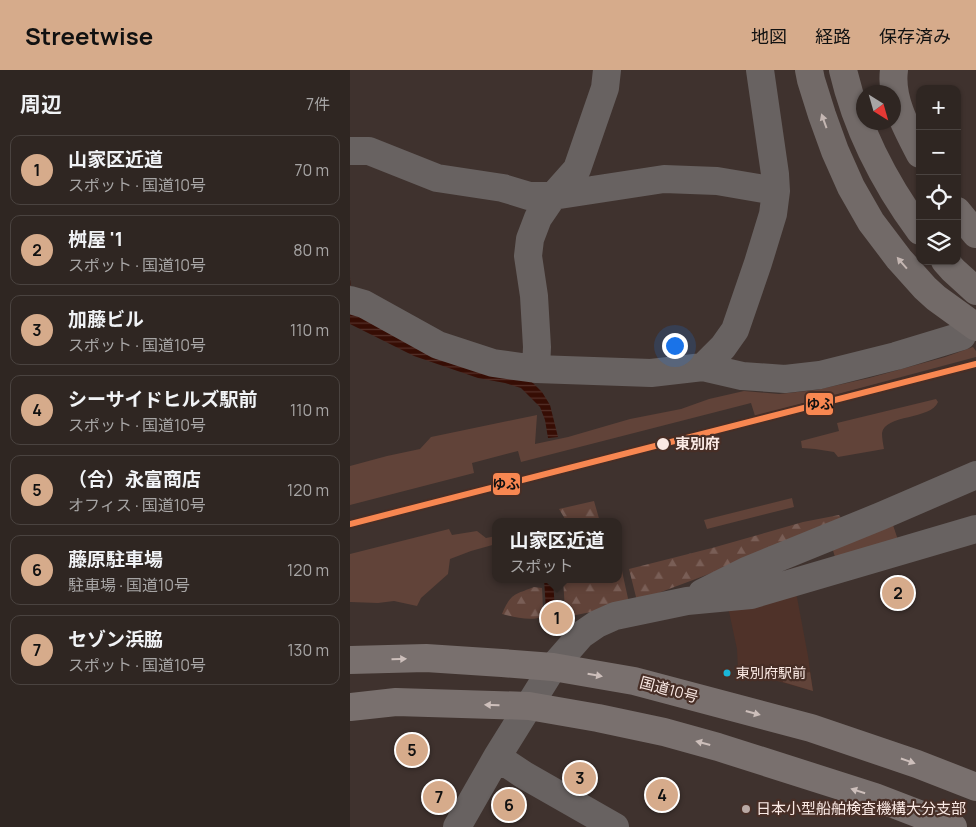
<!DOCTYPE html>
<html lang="ja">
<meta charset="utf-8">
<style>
:root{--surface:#2f2622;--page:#372e2a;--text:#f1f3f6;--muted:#a7a5a5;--line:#4a4340;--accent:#d6ab8b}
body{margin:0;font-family:Manrope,"Noto Sans JP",sans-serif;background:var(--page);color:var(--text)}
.controls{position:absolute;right:15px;top:15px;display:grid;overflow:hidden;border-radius:10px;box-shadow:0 1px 4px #0004}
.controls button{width:45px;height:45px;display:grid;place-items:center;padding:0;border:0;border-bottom:1px solid var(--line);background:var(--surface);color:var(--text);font:25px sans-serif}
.compass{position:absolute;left:506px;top:15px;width:45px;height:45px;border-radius:50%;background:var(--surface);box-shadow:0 1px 4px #0004;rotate:143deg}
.you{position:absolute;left:324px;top:275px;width:18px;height:18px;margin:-12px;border:4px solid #fff;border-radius:50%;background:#1a73e8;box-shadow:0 0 0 8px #1a73e833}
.badge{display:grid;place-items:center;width:32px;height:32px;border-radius:50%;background:var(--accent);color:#111;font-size:16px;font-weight:700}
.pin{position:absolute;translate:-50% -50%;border:2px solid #fff;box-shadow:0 1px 5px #0006}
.popup{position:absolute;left:142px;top:448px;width:130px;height:65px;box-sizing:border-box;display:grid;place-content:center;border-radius:10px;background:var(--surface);filter:drop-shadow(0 1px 4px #0005);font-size:16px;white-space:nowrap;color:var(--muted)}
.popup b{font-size:19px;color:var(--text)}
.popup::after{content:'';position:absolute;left:50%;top:100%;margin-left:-10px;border:10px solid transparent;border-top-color:var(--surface)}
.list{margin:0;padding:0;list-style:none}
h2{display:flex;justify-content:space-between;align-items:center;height:65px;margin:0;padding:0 20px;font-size:21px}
h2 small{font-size:16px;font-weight:400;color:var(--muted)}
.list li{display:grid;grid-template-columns:32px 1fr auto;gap:15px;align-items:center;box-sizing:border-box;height:70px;margin:0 10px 10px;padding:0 10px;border:1px solid var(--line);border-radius:10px}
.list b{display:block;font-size:19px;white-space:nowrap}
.list p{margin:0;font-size:16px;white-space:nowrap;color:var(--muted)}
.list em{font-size:16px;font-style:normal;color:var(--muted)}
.icon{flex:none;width:28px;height:28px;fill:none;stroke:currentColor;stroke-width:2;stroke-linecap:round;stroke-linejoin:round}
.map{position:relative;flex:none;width:626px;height:757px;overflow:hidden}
header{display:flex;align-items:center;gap:30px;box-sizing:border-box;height:70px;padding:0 25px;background:var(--accent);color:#111}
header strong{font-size:24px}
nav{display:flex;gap:28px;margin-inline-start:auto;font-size:18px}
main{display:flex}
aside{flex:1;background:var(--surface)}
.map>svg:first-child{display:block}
</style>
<header>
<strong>Streetwise</strong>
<nav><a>地図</a><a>経路</a><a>保存済み</a></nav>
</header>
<main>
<aside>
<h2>周辺<small>7件</small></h2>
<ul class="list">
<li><span class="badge">1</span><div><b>山家区近道</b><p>スポット · 国道10号</p></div><em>70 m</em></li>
<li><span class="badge">2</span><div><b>桝屋 '1</b><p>スポット · 国道10号</p></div><em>80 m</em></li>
<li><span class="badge">3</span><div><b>加藤ビル</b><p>スポット · 国道10号</p></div><em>110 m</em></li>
<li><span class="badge">4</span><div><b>シーサイドヒルズ駅前</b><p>スポット · 国道10号</p></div><em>110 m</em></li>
<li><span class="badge">5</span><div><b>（合）永富商店</b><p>オフィス · 国道10号</p></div><em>120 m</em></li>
<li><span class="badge">6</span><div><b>藤原駐車場</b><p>駐車場 · 国道10号</p></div><em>120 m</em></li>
<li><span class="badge">7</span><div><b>セゾン浜脇</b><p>スポット · 国道10号</p></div><em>130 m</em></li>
</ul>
</aside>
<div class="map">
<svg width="626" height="757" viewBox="0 0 626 757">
<defs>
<pattern id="forest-firs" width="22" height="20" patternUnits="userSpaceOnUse" patternTransform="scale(1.25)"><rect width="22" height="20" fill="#614339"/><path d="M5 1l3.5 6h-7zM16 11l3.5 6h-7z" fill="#795e56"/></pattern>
<pattern id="water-rules" width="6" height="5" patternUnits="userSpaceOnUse" patternTransform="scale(1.25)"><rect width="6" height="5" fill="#360d04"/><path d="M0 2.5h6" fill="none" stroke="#543028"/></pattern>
</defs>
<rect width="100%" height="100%" fill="#3f322e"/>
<path fill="#4f3229" d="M446,522L458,586L463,621L388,600L387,579L378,537Z"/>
<path fill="#614339" d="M623,277L626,281V287L405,346L401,333L171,392L168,381L122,393L124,403L0,435V396L37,386L70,379L81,367L187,345L185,374L218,367L280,349L331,339L359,329L394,321L429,324L466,320L519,308L595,287Z
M586,329L588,332C581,350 535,344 532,363C532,368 533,374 534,379L488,387L484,382L465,379L452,378L451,371L489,361L487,353Z
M442,428L444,437L357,459L354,450Z
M542,452L550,476L487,494L482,477Z
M99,459L102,465L127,461L136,468L146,466V474L121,481L100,489L98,504L71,528L67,536L44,531L28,533L0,532V484Z
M460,602L463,621L433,612L432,608Z"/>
<path fill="url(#forest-firs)" d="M244,431L250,452H215V449L209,439Z
M489,445L492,450L383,495L287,531L279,499L362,478L453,452Z
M272,501L279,533L246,541L221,546L218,544L215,540L213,509H268V502Z
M184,517L192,518L193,538L195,542L193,546C183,552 164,547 152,544C161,523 164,525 184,517Z"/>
<path fill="url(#water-rules)" d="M0,207L1,222L179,309L192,322L200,335L208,367L198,368L195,350L190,337L171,318L155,313L128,308L64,286L0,254Z
M194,509H203L205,541L196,540Z"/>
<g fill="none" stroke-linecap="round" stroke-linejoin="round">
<path stroke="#686261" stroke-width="28" d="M0,81H19L87,108L153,118L179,126H203L314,109L367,111L426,121
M0,230L14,234L88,275L143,293L186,299L301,303L353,297L373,277L385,260L408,193L423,144L426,121L425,104L410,0
M353,297L392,306L435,309L470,305L546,286L612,266
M186,299L187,277L184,226L178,186L180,169L188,148L203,126L227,99L255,18L257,0
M352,523L396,501L531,446L626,405
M107,757L147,687
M265,757L174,705L147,687L203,597L231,565L247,554L265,546L337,531L401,525L626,459"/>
<path stroke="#726a68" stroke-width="28" d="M459,0L461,10L472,45L485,81L501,117L521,152L549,189L575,218L586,228L626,257
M493,0C507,60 534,112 570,161
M544,0C540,29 557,59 570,84
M607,141L626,164
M595,191L603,200L626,221"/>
<path stroke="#79706e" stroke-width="28" d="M0,590L76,588L152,593L203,597L284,611L461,658L567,694L626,717
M0,637L46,632L179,636L248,648L314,662L368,677L525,727L603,757"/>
<g stroke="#472e26" stroke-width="10">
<path id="rail-1" d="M0,454L626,294"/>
</g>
<use href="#rail-1" stroke="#f88751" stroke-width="6"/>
</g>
<defs><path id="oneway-solid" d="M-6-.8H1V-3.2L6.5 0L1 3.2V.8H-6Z" transform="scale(1.25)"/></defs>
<g fill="#c4b6b2">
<use href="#oneway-solid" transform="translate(474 51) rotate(-110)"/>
<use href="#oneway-solid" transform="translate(552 193) rotate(-131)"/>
</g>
<g fill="#cdbfbb">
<use href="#oneway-solid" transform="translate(49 589) rotate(-2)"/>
<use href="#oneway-solid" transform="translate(245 605) rotate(10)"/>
<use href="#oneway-solid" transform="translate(142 635) rotate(-178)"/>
<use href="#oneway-solid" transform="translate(403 643) rotate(15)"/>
<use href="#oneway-solid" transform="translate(353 673) rotate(-165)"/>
<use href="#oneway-solid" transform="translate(558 691) rotate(19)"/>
<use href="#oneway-solid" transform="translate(508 721) rotate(-162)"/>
</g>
<circle fill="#fae9e4" stroke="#472e26" stroke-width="2" cx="313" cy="374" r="7"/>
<circle fill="#1ab6d8" stroke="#472e26" stroke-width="2" cx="377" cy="603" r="4.5"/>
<circle fill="#b9a9a4" stroke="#472e26" stroke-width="2" cx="396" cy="739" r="5"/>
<g text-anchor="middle" stroke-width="4.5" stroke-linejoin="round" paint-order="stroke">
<g font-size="14" fill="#fae9e4" stroke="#472e26" text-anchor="start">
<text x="386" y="608">東別府駅前</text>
</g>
<g font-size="15" font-weight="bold" fill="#fae9e4" stroke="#472e26" text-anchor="start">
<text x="325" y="379">東別府</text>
</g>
<g font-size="15" fill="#fae9e4" stroke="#472e26">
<text transform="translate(319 620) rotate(15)" y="5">国道10号</text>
</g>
<g font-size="15" fill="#fae9e4" stroke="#472e26" text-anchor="start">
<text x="406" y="744">日本小型船舶検査機構大分支部</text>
</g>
</g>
<g stroke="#472e26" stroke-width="2">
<rect x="455" y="322" width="29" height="24" rx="5" fill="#f88751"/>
<rect x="142" y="402" width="29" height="24" rx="5" fill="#f88751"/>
</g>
<g font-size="14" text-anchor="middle" font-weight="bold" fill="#111">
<text x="470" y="339">ゆふ</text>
<text x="156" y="419">ゆふ</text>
</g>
</svg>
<div class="controls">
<button>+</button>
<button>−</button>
<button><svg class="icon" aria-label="locate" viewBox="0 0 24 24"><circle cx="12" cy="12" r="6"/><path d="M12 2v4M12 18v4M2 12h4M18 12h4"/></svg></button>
<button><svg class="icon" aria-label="layers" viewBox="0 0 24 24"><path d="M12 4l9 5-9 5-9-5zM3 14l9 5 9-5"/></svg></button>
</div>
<svg class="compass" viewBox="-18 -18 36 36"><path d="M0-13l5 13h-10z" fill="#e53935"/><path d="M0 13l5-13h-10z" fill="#a7a5a5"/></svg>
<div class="you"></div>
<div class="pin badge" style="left:207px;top:548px">1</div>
<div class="popup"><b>山家区近道</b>スポット</div>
<div class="pin badge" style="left:548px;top:523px">2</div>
<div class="pin badge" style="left:230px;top:708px">3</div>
<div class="pin badge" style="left:312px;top:725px">4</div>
<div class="pin badge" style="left:62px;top:680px">5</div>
<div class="pin badge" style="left:159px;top:735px">6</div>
<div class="pin badge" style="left:89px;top:727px">7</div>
</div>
</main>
